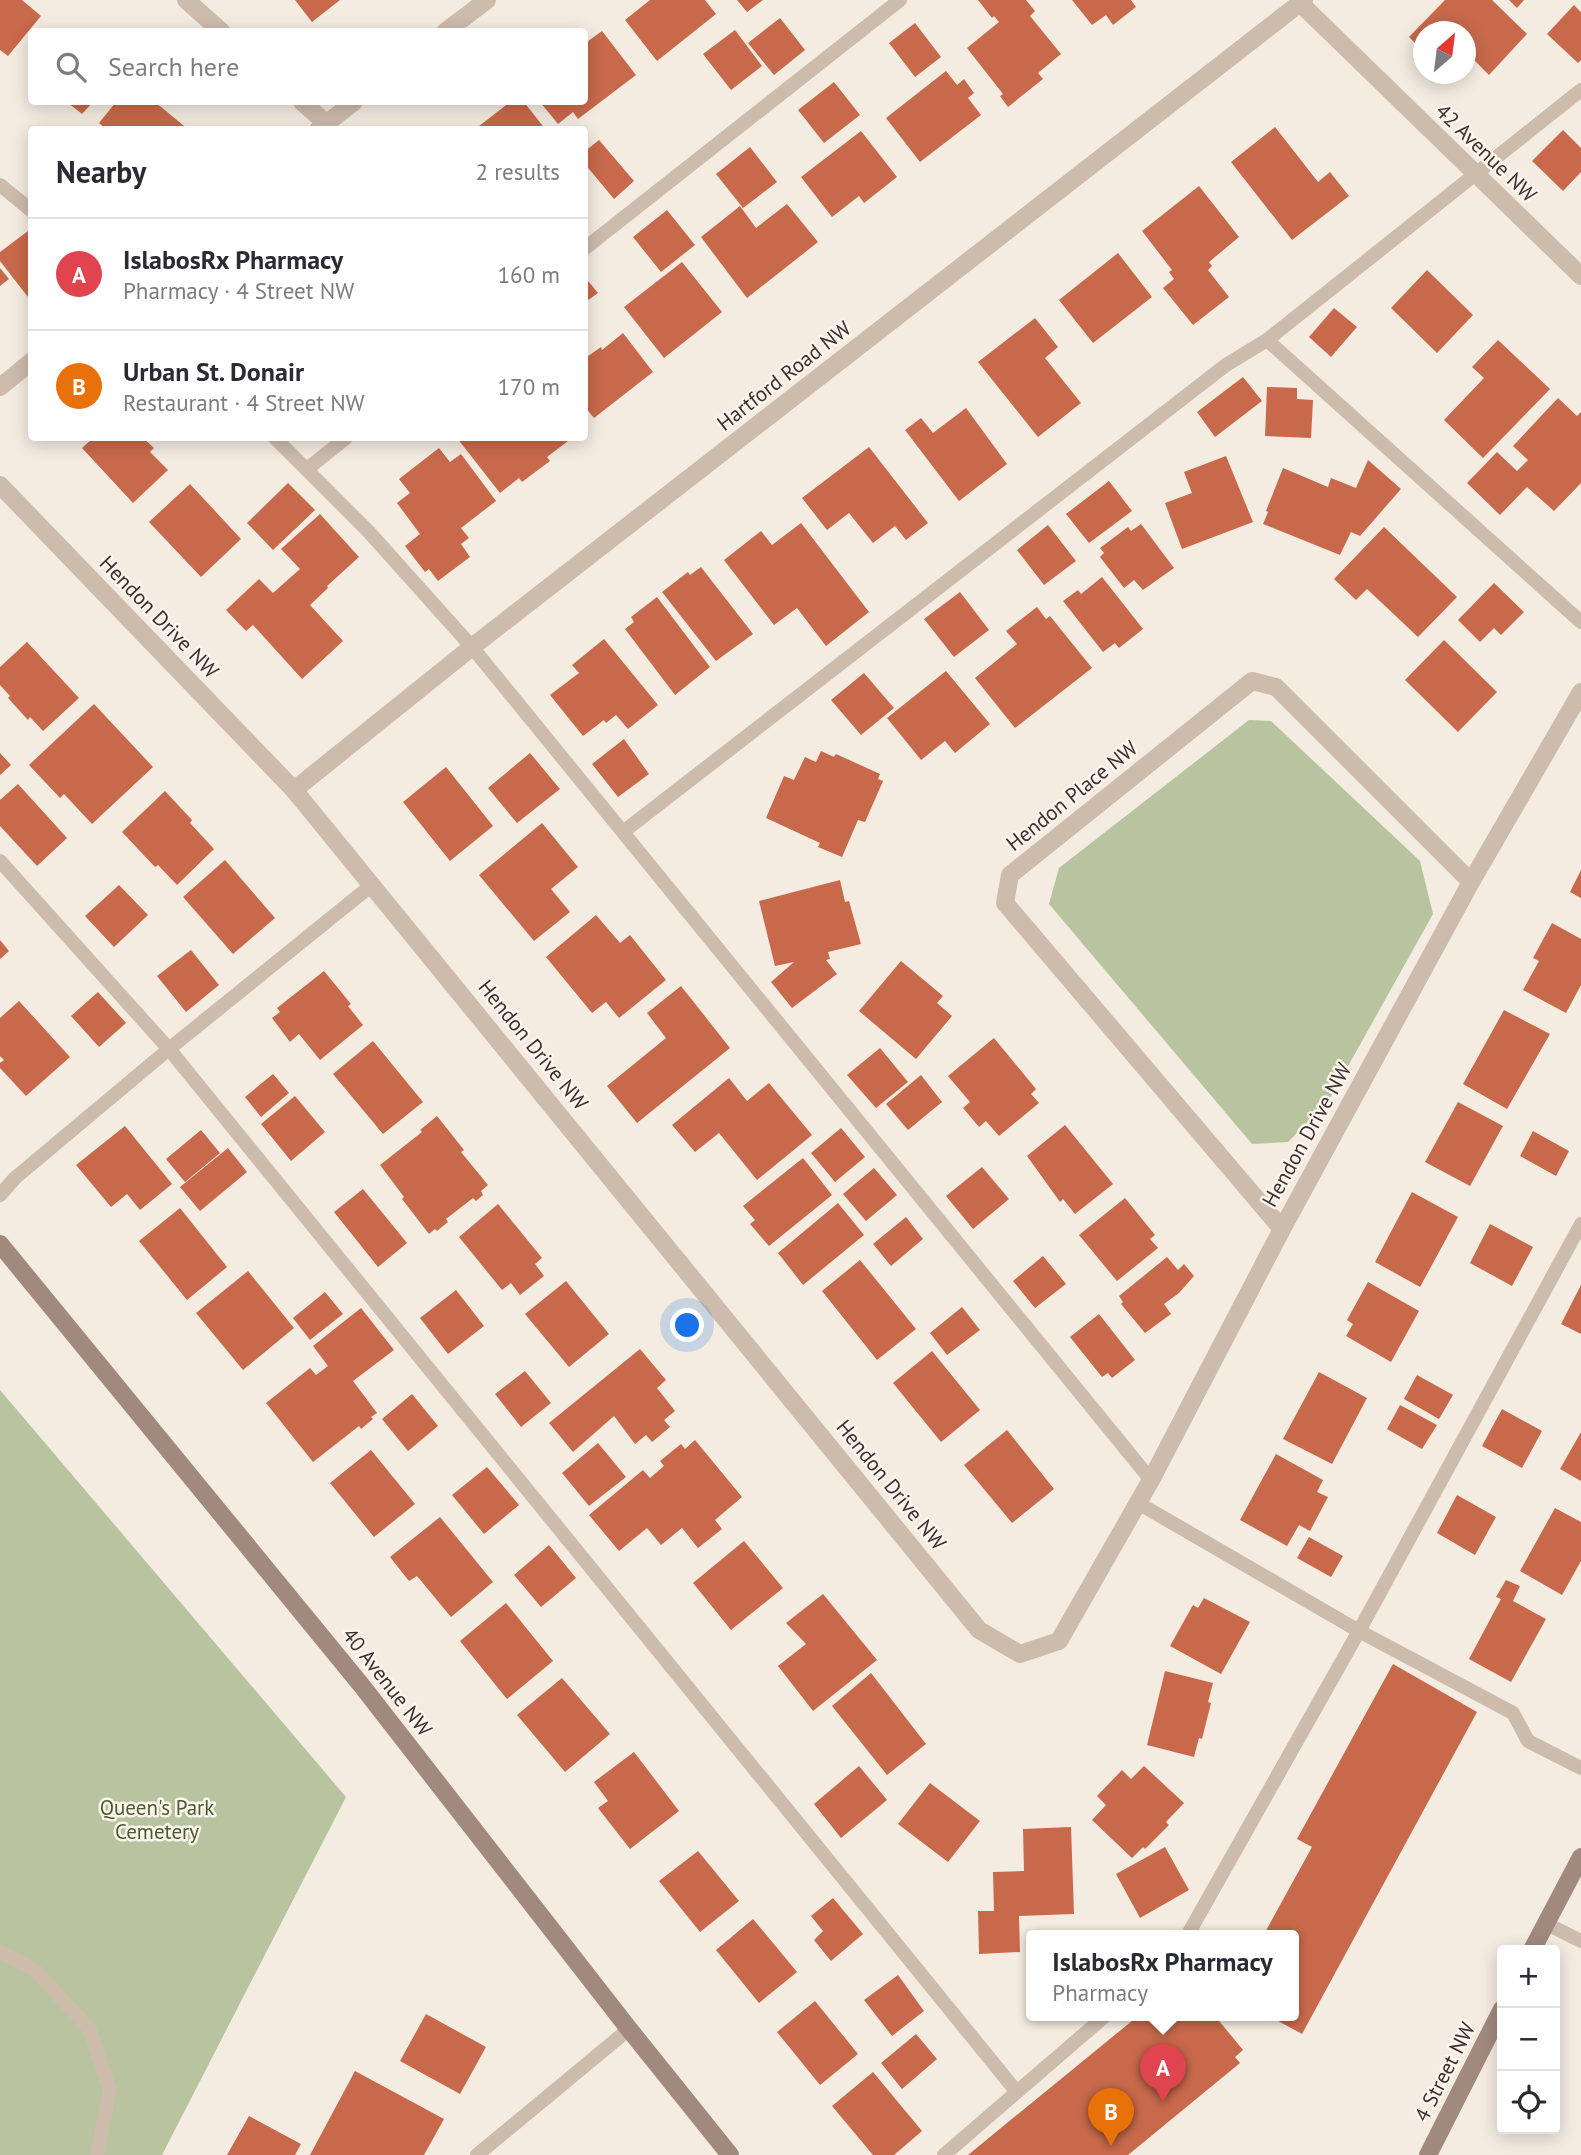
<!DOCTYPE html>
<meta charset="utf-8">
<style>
:root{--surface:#fff;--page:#f2f2f3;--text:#2b2b33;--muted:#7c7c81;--line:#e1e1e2;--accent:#111827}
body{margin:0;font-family:"PT Sans",sans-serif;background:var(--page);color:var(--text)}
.controls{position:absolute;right:21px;bottom:21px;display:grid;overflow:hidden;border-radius:7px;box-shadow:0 4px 18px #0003}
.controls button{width:63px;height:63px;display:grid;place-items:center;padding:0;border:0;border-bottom:2px solid var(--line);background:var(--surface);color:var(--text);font:35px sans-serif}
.compass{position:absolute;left:1413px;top:21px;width:63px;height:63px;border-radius:50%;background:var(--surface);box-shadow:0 4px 18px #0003;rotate:28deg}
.you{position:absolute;left:688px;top:1326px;width:24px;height:24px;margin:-18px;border:5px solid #fff;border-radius:50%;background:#1a73e8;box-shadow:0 0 0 10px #1a73e833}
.badge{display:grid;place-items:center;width:46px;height:46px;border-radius:50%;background:var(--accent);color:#fff;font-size:23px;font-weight:700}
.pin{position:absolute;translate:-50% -58px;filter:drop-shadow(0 2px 4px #0008)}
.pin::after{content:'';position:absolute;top:37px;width:24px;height:21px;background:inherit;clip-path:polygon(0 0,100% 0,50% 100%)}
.popup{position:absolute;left:1026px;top:1930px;width:273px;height:91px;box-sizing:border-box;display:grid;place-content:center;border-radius:7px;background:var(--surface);filter:drop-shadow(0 2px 5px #0005);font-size:23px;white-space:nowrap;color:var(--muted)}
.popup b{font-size:26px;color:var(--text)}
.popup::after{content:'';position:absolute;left:50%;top:100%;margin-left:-14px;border:14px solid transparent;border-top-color:var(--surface)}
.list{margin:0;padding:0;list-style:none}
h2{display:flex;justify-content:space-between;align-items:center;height:91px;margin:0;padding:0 28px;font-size:30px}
h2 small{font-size:23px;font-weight:400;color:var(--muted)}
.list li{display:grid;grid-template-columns:46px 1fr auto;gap:21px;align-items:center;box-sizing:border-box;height:112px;padding:0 28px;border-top:2px solid var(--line)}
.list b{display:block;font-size:26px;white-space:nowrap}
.list p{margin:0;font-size:23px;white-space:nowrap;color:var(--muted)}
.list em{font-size:23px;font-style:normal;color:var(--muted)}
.icon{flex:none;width:38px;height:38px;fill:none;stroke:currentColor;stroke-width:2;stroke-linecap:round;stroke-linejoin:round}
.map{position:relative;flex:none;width:1581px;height:2155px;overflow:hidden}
.search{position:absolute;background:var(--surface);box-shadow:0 4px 18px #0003;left:28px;top:28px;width:560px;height:77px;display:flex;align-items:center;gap:18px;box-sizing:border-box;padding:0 24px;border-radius:7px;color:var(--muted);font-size:26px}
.panel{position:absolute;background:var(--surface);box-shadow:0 4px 18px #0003;left:28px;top:126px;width:560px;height:315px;border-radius:7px}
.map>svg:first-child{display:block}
</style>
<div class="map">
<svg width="1581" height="2155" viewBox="0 0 1581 2155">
<rect width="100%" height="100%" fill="#f4ebe1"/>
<path fill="#b8c4a0" d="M1249,720L1271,721L1420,861L1433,914L1328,1102L1288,1142L1252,1144L1049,904L1059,868Z
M0,1390L346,1797L162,2155H0Z"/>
<path fill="#c8694b" d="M0,0H22L41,16L8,56L0,50Z
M295,0H340L312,22Z
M650,0H705L716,14L657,61L625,20Z
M737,0H763L747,12Z
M978,0H1026L1035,11L1030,16L1061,54L1038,73L1043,79L1008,107L1000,96L1003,94L967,48L999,22L994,16L992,18Z
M1072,0H1131L1136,7L1113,25L1106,15L1092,25Z
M1445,0H1492L1527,34L1489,75L1466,52V32H1424V52L1409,37Z
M1509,0H1524L1517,8Z
M1574,5L1581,12V60L1578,63L1547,34Z
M780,18L805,50L774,75L748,43Z
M915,23L941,57L915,77L889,43Z
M735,30L762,66L731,90L703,54Z
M602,31L636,75L578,119L573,112L558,124L540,102H584V44Z
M946,71L957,85L964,79L974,93L968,98L981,115L920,162L886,118Z
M834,82L860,115L824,143L798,110Z
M67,102H93L82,114Z
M116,102H155L189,130H107L99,123Z
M510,102H524L546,130H474Z
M1275,127L1318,182L1330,172L1349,196L1292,240L1231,162Z
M1563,130L1581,148V172L1563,191L1532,161Z
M861,131L897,177L864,203L859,196L832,217L801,177Z
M599,140L634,181L614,199L584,163V152Z
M750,147L777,182L743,208L716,174Z
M1199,186L1239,237L1209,262L1212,266L1208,270L1229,297L1193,325L1163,288L1174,279L1169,272L1172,270L1142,231Z
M787,204L818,242L747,298L701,237L740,206L756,228Z
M667,210L695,245L661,272L633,237Z
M32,228V294L28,297L0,261V252Z
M1118,253L1152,297L1093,343L1059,300Z
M682,262L722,312L664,358L624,307Z
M0,268L9,279L0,286Z
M1427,270L1473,315L1437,353L1391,308Z
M584,276L598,293L584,303Z
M1334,308L1357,327L1331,357L1309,337Z
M1035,318L1058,347L1045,358L1081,403L1038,437L978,362Z
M623,333L653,372L594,418L584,406V359L601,347L602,350Z
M1498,340L1550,389L1483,458L1444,420L1484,378L1472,367Z
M1243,377L1262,401L1215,437L1197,412Z
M1267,387L1297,388V399L1313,400L1311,438L1265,436Z
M1558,398L1577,416L1581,412V483L1554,511L1527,487L1500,515L1467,483L1497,452L1517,471L1528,460L1513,446Z
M966,408L1007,464L959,501L905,430L921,418L933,433Z
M93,438H143L154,448L150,452L168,470L133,503L82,448Z
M457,438H572L547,457L550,461L522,482L519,478L500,493Z
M869,447L928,523L906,540L895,526L873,543L849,513L827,530L802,498Z
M439,448L450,462L461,454L496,501L461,528L469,538L461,544L470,557L438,581L429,569L425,572L405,546L420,534L397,503L410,493L399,479Z
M1226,456L1253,522L1182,549L1165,503L1192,493L1184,472Z
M1368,460L1401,489L1360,536L1351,532L1340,555L1263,524L1268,512L1266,511L1283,468L1328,487L1331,478L1356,488Z
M1109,481L1132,511L1089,543L1066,514Z
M288,483L315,510L273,550L247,523Z
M190,484L241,539L201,577L149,522Z
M320,514L359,557L327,586L328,588L310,605L343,641L302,679L253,625L246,631L226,610L259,579L273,593L300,569L281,549Z
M801,523L869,612L826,646L797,608L774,625L724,560L761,531L772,545Z
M1141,524L1174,568L1143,590L1134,580L1124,588L1100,557L1104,553L1100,548L1128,527L1131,531Z
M1048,525L1076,561L1044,585L1017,550Z
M1384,527L1457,597L1418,637L1367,589L1356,600L1334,579Z
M701,567L753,634L716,661L662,592L688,572L690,575Z
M1102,577L1143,629L1119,648L1115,643L1103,652L1063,601L1078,590L1081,594Z
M1494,583L1524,612L1501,635L1494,628L1480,642L1458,620Z
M960,592L989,630L954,657L924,619Z
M657,597L710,667L675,695L625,629L634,622L631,617Z
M1037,607L1046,619L1050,616L1092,668L1015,728L975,678L1017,644L1006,631Z
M604,639L658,705L628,729L616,715L606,723L604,720L583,736L550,695L579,673L572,665Z
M1444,640L1497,692L1458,732L1405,680Z
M27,642L79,698L43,731L30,717L28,720L8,698L10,696L0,685V667Z
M946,671L990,724L955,753L945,741L921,760L887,718Z
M864,673L894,708L861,735L831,700Z
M94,704L153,767L92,824L64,794L60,798L29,765Z
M624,739L649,774L618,797L592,764Z
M821,751L834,757L836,754L880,774L878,779L883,781L865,822L858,820L842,857L818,847L820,843L766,818L784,776L794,780L805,757L816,762Z
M0,753L11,765L0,775Z
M530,753L560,789L517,823L488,788Z
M446,767L493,826L450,861L403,802Z
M18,784L67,838L37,866L0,826V800Z
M165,791L192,820L190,823L214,849L177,885L158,865L155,867L122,832Z
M542,823L578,867L551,889L570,912L534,941L479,875Z
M225,860L275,918L233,954L183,897Z
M1581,870V898L1570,892Z
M840,880L845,902L849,901L861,944L828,952L830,959L826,960L837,974L792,1008L771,982L794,962L775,966L759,901Z
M119,885L148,915L114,947L85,916Z
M596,915L620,943L630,935L666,980L619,1018L606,1002L592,1013L546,957Z
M1552,923L1581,939V985L1566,1013L1523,990L1539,961L1533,958Z
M0,940L9,951L0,959Z
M191,950L219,985L186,1012L157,976Z
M901,961L943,996L937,1003L952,1016L916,1059L859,1011Z
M324,971L351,1004L348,1006L363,1025L320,1060L299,1034L290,1042L272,1018L280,1012L277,1008Z
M681,986L730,1048L637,1123L607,1086L666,1038L647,1013Z
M98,992L126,1023L99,1047L71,1016Z
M19,1001L70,1057L26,1096L0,1068V1063L4,1060L0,1056V1018Z
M1504,1010L1550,1034L1507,1109L1463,1084Z
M994,1038L1036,1089L1031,1094L1039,1103L999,1136L986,1121L979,1127L963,1108L970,1102L948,1076Z
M373,1041L423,1102L383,1134L333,1074Z
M880,1048L908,1082L876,1108L847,1075Z
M273,1074L289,1093L261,1117L245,1097Z
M921,1075L942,1102L908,1130L886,1104Z
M729,1078L747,1101L769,1083L812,1135L757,1180L719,1133L695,1152L672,1125Z
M295,1096L325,1132L291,1161L261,1124Z
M1458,1102L1503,1126L1470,1186L1425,1162Z
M437,1116L464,1150L461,1152L488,1185L481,1191L483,1195L476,1201L473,1198L446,1219L448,1222L437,1231L435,1229L429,1234L402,1199L404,1197L380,1165L422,1132L420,1130Z
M1065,1125L1113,1184L1075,1214L1063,1199L1060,1202L1027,1156Z
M125,1126L172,1184L140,1210L127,1194L111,1207L76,1165Z
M841,1128L865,1157L835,1182L811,1153Z
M201,1130L220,1153L185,1182L166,1159Z
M1533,1131L1569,1151L1556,1176L1520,1156Z
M228,1148L247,1172L200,1211L180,1187Z
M803,1158L832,1195L769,1246L750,1224L755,1220L743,1206Z
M982,1167L1009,1199L973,1229L946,1196Z
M874,1168L897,1195L866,1221L843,1194Z
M363,1189L407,1243L378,1267L334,1212Z
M1412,1192L1458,1217L1420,1287L1375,1262Z
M1125,1198L1155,1235L1150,1239L1158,1248L1117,1281L1079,1235Z
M838,1203L864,1235L803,1285L778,1253Z
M498,1204L542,1258L535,1264L544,1276L520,1295L511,1283L502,1290L459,1237Z
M180,1208L227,1267L187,1300L139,1241Z
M906,1217L923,1239L891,1266L873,1244Z
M1490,1224L1533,1247L1512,1286L1470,1263Z
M1043,1256L1066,1284L1035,1308L1013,1281Z
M1167,1257L1178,1270L1184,1264L1194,1276L1179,1293L1164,1304L1171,1314L1145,1333L1121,1304L1123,1302L1119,1296Z
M860,1260L916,1329L877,1360L822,1291Z
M248,1271L294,1328L243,1370L196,1313Z
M566,1281L609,1334L569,1367L525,1314Z
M1368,1282L1419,1311L1391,1362L1346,1336L1353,1324L1347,1320Z
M1581,1285V1334L1561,1324Z
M456,1290L484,1326L448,1354L420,1318Z
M325,1292L343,1314L310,1340L293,1318Z
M962,1307L980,1330L947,1355L930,1333Z
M361,1308L394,1350L353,1381L377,1413L371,1417L373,1419L361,1429L359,1426L313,1462L266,1403L310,1368L316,1375L328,1366L313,1346Z
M1099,1314L1135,1360L1112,1378L1108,1373L1102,1377L1070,1337Z
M640,1349L666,1380L657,1388L675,1411L664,1420L670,1427L652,1442L646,1435L635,1444L614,1416L573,1452L549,1423Z
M932,1351L980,1410L941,1442L893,1383Z
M525,1371L551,1403L521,1427L495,1394Z
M1319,1372L1367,1398L1332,1464L1283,1439Z
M1417,1375L1453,1395L1439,1419L1404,1399Z
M412,1394L438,1426L408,1451L382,1419Z
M1400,1405L1437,1425L1422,1449L1387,1429Z
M1502,1409L1542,1431L1522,1468L1482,1446Z
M1007,1430L1054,1489L1012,1523L964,1465Z
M1581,1432V1481L1560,1469Z
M695,1440L742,1497L715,1520L722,1529L698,1548L682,1528L661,1545L647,1528L619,1551L589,1515L643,1470L650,1478L664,1466L660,1461L681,1444L685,1449Z
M598,1443L626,1477L589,1506L562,1473Z
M371,1450L415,1504L374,1537L330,1483Z
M1276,1454L1323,1480L1317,1492L1328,1497L1310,1531L1299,1525L1287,1546L1240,1520Z
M487,1467L519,1505L484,1534L452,1495Z
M1457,1495L1496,1517L1475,1555L1437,1533Z
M1555,1508L1581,1522V1561L1562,1595L1520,1571Z
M440,1517L493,1582L451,1617L417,1576L409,1581L390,1557Z
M1309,1537L1343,1556L1331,1577L1297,1558Z
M744,1541L783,1588L731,1630L693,1583Z
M549,1545L576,1578L541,1607L514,1575Z
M1506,1580L1520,1586L1513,1601L1546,1619L1511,1682L1469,1659L1501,1599L1496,1597Z
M823,1594L877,1660L813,1711L778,1666L806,1644L786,1623Z
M1204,1598L1250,1622L1221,1674L1170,1646L1193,1605L1198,1608Z
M506,1603L553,1661L507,1699L460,1641Z
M1393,1664L1477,1712L1302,2034L1269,2016H1294V1936H1263L1312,1847L1297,1839Z
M1165,1671L1213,1683L1208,1702L1211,1703L1202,1739L1199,1738L1194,1757L1147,1745Z
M871,1673L926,1744L887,1775L832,1706Z
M562,1678L610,1734L565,1772L517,1715Z
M634,1752L679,1811L630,1849L598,1808L608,1801L594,1782Z
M859,1766L887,1800L841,1838L814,1804Z
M1144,1766L1184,1803L1166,1822L1169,1825L1145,1849L1143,1847L1132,1858L1092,1820L1106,1805L1097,1796L1122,1770L1131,1779Z
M930,1783L980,1821L948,1862L898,1824Z
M1071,1827L1074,1914L1019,1916L1020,1952L979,1954L978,1911H994L993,1872L1024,1871L1023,1829Z
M1165,1847L1189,1890L1140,1918L1116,1874Z
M698,1851L739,1901L700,1932L659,1881Z
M833,1898L863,1934L831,1961L814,1940L823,1931L811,1916Z
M753,1919L797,1972L759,2003L716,1950Z
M898,1975L924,2011L892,2036L864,2000Z
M815,2001L858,2054L820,2085L777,2032Z
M426,2014L486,2047L460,2094L400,2061Z
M1138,2016H1215L1243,2050L1235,2057L1240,2063L1128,2155H968Z
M916,2034L937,2059L902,2089L881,2063Z
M355,2071L444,2119L424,2155H310Z
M873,2072L922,2131L894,2155H873L832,2106Z
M249,2116L301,2144L295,2155H227Z"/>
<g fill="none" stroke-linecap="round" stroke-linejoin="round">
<path stroke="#cdbbac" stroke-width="14" d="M0,185L32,211
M584,249L900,0
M1267,340L1581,622
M275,438L369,532L472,647L1151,1480
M307,469L346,438
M623,832L1226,365L1267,340L1581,90
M0,861L169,1049L1016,2091
M0,1195L15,1178L169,1049L373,884
M1138,1503L1359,1631L1513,1713L1528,1741L1581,1768
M1545,1923L1581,1941
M1187,1936L1359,1631L1581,1224
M0,1951L36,1971L90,2030L110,2090L97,2155
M477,2155L629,2029
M944,2155L1105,2016"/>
<path stroke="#cdbbac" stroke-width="18" d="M186,0L222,32
M1300,3L1581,276
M445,32L487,0
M302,102L326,123
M318,130L354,102
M0,387L32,361
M0,485L294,790L979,1630L1020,1654L1059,1641L1151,1480L1282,1229L1471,882L1581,692
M294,790L472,647L1304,0
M1282,1229L1005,903L1010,875L1252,681L1276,687L1471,882"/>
<path stroke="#a18a7d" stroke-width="18" d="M0,1244L362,1686L629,2029L730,2155
M1532,1950L1581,1857
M1428,2155L1502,2009"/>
</g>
<g text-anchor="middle" stroke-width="5" stroke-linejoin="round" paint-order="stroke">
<g font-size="21" fill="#3b302b" stroke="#fbf5ee">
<text transform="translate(1486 153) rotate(44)" y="7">42 Avenue NW</text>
<text transform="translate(784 376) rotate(-38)" y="7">Hartford Road NW</text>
<text transform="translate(159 617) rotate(46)" y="7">Hendon Drive NW</text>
<text transform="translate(1072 796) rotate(-39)" y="7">Hendon Place NW</text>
<text transform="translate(533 1045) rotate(51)" y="7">Hendon Drive NW</text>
<text transform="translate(1307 1135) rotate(-61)" y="7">Hendon Drive NW</text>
<text transform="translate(891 1485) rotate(51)" y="7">Hendon Drive NW</text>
<text transform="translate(387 1682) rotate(52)" y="7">40 Avenue NW</text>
<text transform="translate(1445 2072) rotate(-63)" y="7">4 Street NW</text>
</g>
<g font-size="21" fill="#4a5a2e" stroke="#fbf5ee">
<text x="157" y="1815">Queen's Park<tspan x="157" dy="24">Cemetery</tspan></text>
</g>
</g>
</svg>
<div class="controls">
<button>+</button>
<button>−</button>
<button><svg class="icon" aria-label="locate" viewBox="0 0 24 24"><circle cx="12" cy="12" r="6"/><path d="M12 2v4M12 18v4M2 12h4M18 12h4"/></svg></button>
</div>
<svg class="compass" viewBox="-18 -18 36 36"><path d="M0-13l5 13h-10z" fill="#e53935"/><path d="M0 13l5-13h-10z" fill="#7c7c81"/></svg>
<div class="you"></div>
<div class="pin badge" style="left:1163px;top:2102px;background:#e0444e">A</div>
<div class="popup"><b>IslabosRx Pharmacy</b>Pharmacy</div>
<div class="pin badge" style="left:1111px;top:2146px;background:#e8710a">B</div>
<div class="search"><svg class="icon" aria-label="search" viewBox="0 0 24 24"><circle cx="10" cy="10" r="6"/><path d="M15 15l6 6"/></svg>Search here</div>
<section class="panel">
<h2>Nearby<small>2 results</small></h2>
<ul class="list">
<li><span class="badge" style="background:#e0444e">A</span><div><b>IslabosRx Pharmacy</b><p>Pharmacy · 4 Street NW</p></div><em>160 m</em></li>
<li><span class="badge" style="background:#e8710a">B</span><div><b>Urban St. Donair</b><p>Restaurant · 4 Street NW</p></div><em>170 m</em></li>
</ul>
</section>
</div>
